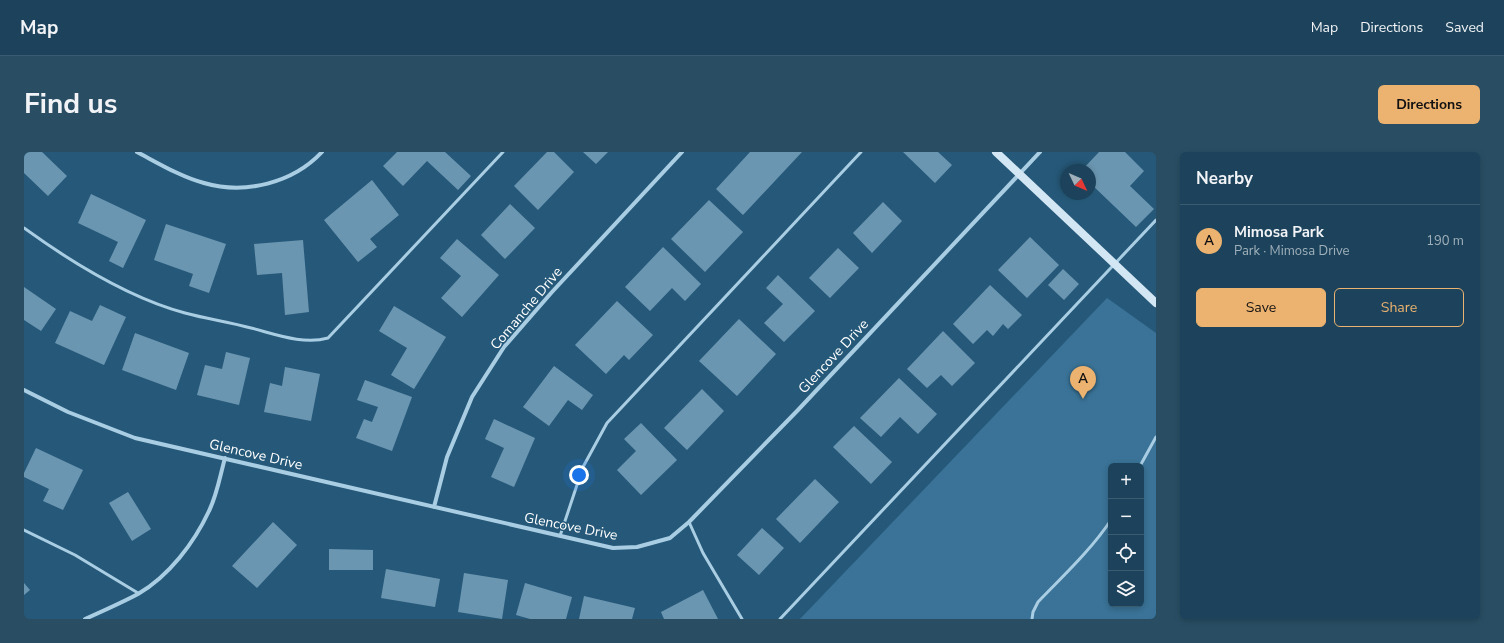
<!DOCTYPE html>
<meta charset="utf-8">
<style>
:root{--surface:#1c435b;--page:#294e64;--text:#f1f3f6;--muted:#a0b0bb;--line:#3a5c71;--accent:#ecb26f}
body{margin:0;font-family:"Nunito Sans",sans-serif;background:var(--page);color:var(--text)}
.controls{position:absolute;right:12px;bottom:12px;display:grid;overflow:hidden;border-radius:6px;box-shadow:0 2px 6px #0003}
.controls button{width:36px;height:36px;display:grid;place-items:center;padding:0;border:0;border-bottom:1px solid var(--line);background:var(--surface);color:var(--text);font:20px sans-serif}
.compass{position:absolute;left:1036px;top:12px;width:36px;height:36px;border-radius:50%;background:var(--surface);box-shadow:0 2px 6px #0003;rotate:134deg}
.you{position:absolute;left:555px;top:323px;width:14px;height:14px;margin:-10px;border:3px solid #fff;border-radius:50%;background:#1a73e8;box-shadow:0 0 0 6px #1a73e833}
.badge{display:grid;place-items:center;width:26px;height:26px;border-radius:50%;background:var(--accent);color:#111;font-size:13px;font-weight:700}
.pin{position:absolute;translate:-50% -33px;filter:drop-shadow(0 1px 2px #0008)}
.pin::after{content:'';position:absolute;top:21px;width:14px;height:12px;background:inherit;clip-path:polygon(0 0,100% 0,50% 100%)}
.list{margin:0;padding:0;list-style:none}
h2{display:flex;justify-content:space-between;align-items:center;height:52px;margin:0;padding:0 16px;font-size:17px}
h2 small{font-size:13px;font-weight:400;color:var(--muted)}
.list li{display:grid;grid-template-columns:26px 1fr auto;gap:12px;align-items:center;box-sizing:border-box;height:72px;padding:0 16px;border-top:1px solid var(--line)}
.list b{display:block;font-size:15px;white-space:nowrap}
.list p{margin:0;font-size:13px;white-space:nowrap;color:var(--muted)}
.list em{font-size:13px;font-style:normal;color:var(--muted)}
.actions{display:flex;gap:8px;padding:12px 16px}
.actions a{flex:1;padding:9px 0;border:1px solid var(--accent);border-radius:6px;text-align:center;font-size:14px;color:var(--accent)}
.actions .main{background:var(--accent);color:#111}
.icon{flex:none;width:22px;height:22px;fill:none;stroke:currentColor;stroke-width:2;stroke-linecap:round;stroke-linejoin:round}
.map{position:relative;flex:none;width:1132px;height:467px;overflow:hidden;border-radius:6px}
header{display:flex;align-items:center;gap:24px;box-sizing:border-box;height:56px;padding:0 20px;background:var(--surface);border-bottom:1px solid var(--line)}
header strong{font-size:19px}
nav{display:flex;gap:22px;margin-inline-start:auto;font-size:14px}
.intro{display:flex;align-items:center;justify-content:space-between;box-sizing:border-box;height:96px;padding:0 24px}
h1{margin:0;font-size:28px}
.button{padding:10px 18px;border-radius:6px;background:var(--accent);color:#111;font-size:14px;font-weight:700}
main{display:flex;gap:24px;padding:0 24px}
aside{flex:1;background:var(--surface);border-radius:6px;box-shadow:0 2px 6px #0003}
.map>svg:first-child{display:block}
</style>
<header>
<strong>Map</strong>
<nav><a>Map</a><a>Directions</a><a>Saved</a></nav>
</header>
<div class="intro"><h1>Find us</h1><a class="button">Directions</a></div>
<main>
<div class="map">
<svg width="1132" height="467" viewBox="0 0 1132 467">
<rect width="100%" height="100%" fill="#265979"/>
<path fill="#3a7397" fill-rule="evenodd" d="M1083,146L1132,181V467H776ZM1087,314H1117V452H1087Z"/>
<path fill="#6b96b1" d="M3,0H18L43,24L24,44L0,21V3Z
M373,0H421L447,24L434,38L403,9L379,34L359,14Z
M523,0H530L550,20L514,58L490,34Z
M559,0H584L572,12Z
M726,0H778L719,63L692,37Z
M879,0H914L928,13L911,31Z
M1075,0H1101L1120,19L1106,34L1130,57L1112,75L1066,31V18H1058Z
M348,28L375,63L346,87L353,95L334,110L300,68Z
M67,42L122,68L99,116L85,109L94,90L54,71Z
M685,48L719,80L681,120L647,87Z
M859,50L878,69L848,101L829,81Z
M486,52L511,76L481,107L457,83Z
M142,72L202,92L185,141L165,134L169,122L130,108Z
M1006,85L1035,113L1003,146L974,118Z
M433,87L475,123L438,165L417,146L437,124L416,106Z
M279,88L285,160L261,163L258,121L233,123L230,92Z
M639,95L677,132L661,149L648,136L626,159L601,135Z
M814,96L835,116L806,146L785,126Z
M1039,117L1055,132L1040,148L1024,133Z
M754,123L791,159L760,190L740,171L759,152L742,136Z
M966,133L998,163L984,177L979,172L969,184L963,178L949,192L929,172Z
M0,135L32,157L17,179L0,168Z
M593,149L629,183L605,208L600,203L582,222L551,193Z
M76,153L102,165L80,213L31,191L46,159L68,169Z
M370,154L422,185L390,237L367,223L383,196L355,179Z
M715,167L752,202L713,244L675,209Z
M919,179L951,211L928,234L917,223L903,236L883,217Z
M111,181L165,201L152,238L98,218Z
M202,200L226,206L215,253L173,243L181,213L198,217Z
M530,214L569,243L558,258L544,248L525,274L499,255Z
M261,215L296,222L287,269L240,260L246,231L258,234Z
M875,226L913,262L894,282L876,265L857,285L836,266Z
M341,228L388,245L368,299L332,286L340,267L348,270L354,255L333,248Z
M678,237L700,259L663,298L640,276Z
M470,267L511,286L490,335L467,325L480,296L461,287Z
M617,271L653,308L617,343L593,318L612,299L600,287Z
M830,274L868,310L847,332L809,295Z
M12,296L59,318L39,358L19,349L25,337L0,325V321Z
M791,327L815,350L776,391L752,367Z
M104,340L127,377L108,389L85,351Z
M249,370L273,393L233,436L208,414Z
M738,376L760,396L735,423L713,403Z
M305,397L349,398V418H305Z
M362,417L416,427L411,455L357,446Z
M440,421L484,428L478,467L434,460Z
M0,431L6,438L0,443Z
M501,431L548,445L542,467H506L492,463Z
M679,438L694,467H640L637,460Z
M560,444L611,456L608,467H555Z"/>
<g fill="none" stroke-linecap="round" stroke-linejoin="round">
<path stroke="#a9cde3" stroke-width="3" d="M0,76C47,110 105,146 161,161C183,167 205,170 227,176C251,182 279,193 304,186L479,0
M1116,314L1132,285
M665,370L679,401L718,467
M0,378L51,403L114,441
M536,384L559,315L583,271L837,0
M756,467L1132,68
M1008,467L1009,460L1014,450C1039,424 1067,398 1087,368"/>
<path stroke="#a9cde3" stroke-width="4" d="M113,0C134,11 157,25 180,31C221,43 269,31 298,0
M0,238L44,260L111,286L589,396L613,395L646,386L665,370L774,258L1016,0
M410,355L423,305L448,245L480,195L528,140L658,0
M61,467C79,459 97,451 114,442C145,424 170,391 185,359C193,343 196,324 201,306"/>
<path stroke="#d2e6f4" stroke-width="8" d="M972,0L1132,151"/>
</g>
<g text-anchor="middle" stroke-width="3" stroke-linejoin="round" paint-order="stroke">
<g font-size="14" fill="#fff" stroke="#265979">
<text transform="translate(502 156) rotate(-50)" y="5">Comanche Drive</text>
<text transform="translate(809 204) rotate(-47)" y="5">Glencove Drive</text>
<text transform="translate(232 302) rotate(13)" y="5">Glencove Drive</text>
<text transform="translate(547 374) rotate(11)" y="5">Glencove Drive</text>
</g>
</g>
</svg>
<div class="controls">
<button>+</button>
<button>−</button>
<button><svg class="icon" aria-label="locate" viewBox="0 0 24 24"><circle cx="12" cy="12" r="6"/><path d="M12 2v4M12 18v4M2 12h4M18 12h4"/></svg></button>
<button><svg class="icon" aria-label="layers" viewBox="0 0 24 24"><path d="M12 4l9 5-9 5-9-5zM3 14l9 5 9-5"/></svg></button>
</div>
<svg class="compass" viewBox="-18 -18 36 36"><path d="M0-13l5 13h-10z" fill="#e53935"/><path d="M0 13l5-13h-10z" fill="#a0b0bb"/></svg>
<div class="you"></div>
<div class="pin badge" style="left:1059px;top:247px">A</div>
</div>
<aside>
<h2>Nearby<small></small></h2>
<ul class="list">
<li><span class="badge">A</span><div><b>Mimosa Park</b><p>Park · Mimosa Drive</p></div><em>190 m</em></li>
</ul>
<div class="actions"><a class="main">Save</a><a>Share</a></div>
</aside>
</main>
